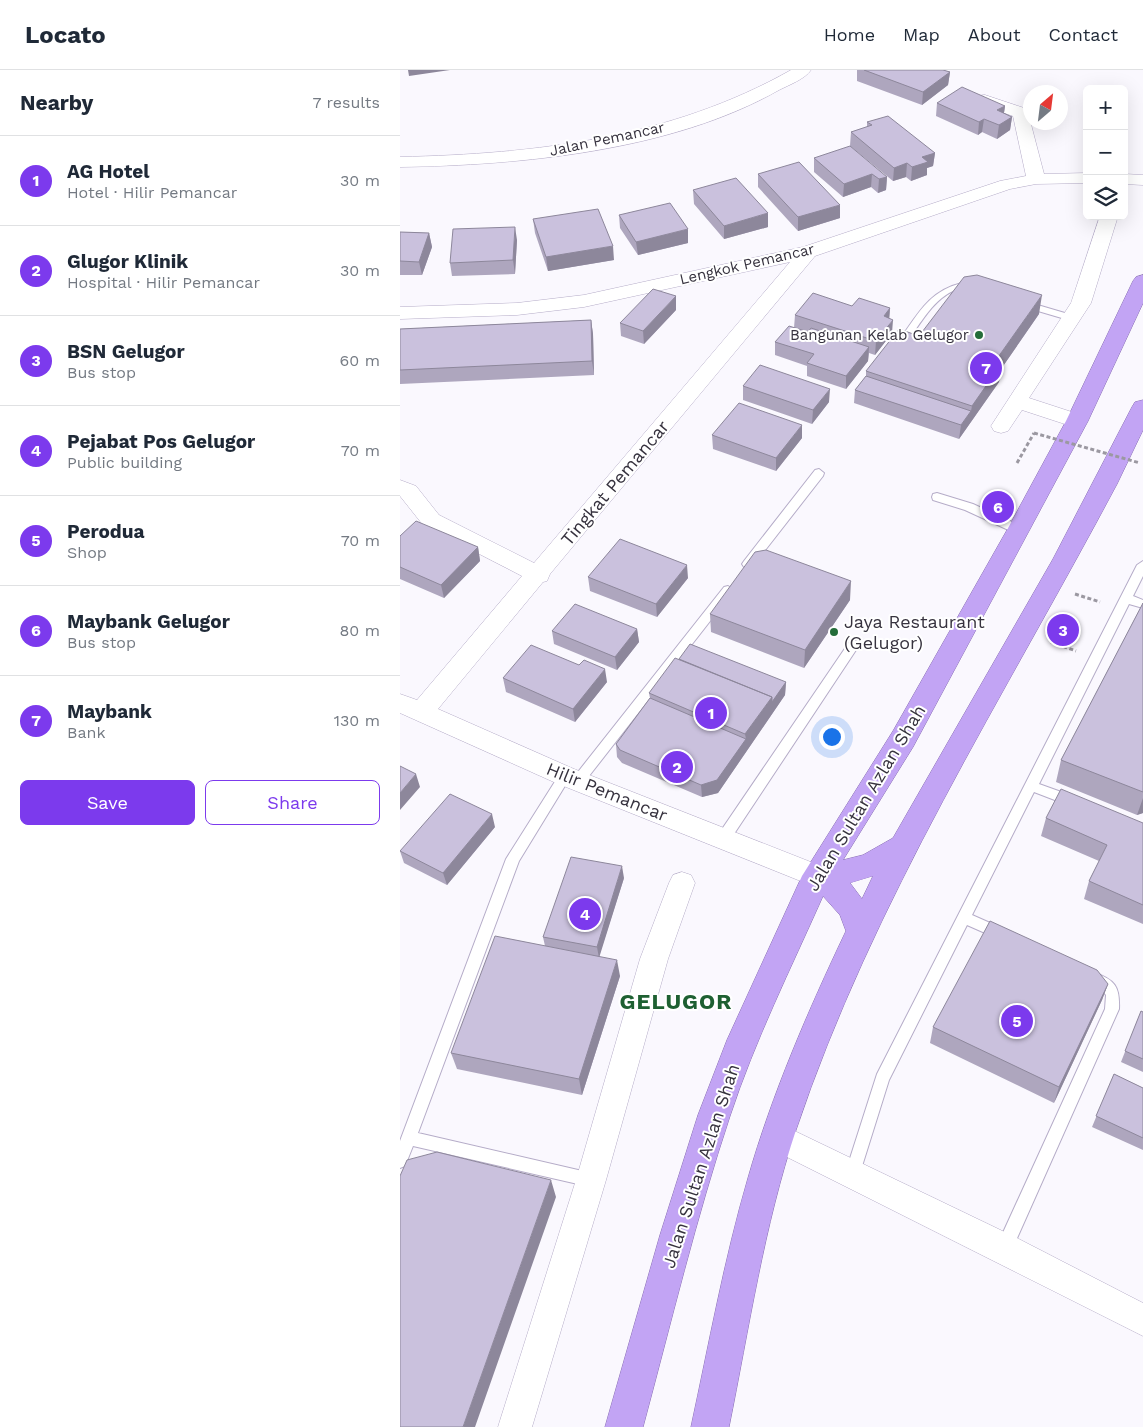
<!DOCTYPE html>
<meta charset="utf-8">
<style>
:root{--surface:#fff;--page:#f6f6f7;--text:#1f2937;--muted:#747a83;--line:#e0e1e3;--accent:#7c3aed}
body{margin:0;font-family:"Work Sans",sans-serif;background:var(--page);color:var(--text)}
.controls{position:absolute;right:15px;top:15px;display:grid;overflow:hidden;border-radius:8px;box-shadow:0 5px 20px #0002}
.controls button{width:45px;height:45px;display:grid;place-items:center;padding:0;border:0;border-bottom:1px solid var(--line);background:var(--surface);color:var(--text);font:25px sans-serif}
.compass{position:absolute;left:623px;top:15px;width:45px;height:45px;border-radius:50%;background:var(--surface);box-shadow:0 5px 20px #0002;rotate:28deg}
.you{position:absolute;left:431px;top:666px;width:18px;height:18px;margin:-12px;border:4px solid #fff;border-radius:50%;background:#1a73e8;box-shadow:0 0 0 8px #1a73e833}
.badge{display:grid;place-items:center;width:32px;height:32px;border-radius:50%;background:var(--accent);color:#fff;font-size:16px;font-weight:700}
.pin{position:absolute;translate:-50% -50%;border:2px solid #fff;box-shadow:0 1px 5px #0006}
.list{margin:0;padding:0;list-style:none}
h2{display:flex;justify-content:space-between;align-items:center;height:65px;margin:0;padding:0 20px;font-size:21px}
h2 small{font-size:16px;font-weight:400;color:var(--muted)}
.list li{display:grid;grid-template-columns:32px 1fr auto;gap:15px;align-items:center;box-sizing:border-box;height:90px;padding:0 20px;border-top:1px solid var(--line)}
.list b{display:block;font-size:19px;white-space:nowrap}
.list p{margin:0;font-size:16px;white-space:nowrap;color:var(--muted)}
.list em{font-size:16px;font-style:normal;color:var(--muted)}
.actions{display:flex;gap:10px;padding:15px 20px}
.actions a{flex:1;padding:11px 0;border:1px solid var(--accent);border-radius:8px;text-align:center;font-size:18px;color:var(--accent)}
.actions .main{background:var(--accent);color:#fff}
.icon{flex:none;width:28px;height:28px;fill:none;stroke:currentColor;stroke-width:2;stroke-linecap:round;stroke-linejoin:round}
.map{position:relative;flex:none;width:743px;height:1357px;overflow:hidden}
header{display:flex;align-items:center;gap:30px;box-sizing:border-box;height:70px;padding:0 25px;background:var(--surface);border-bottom:1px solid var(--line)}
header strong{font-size:24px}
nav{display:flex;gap:28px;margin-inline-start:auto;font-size:18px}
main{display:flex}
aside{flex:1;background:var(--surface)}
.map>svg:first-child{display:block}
</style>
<header>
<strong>Locato</strong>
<nav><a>Home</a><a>Map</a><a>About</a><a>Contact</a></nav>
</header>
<main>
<aside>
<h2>Nearby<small>7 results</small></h2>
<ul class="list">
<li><span class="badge">1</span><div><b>AG Hotel</b><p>Hotel · Hilir Pemancar</p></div><em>30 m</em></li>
<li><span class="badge">2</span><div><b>Glugor Klinik</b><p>Hospital · Hilir Pemancar</p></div><em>30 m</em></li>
<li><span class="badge">3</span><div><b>BSN Gelugor</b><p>Bus stop</p></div><em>60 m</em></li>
<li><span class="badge">4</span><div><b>Pejabat Pos Gelugor</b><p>Public building</p></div><em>70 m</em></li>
<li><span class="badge">5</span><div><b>Perodua</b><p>Shop</p></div><em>70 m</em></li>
<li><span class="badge">6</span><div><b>Maybank Gelugor</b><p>Bus stop</p></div><em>80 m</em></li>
<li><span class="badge">7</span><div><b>Maybank</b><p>Bank</p></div><em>130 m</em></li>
</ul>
<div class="actions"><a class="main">Save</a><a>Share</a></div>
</aside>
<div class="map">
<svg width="743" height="1357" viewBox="0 0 743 1357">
<rect width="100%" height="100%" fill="#faf8fe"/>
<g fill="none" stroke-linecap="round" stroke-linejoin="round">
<g stroke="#b5acc8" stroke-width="2">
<path id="service" d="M562,213L577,216L579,218C572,224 562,218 553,221C531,231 518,258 504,276H498V272C517,246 528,221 562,213Z
M624,231L675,246L677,248L672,251L621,236L619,234Z
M419,399L424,403L423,406L352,497H344L342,494L344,491L415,400Z
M537,423L573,434L623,457L625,460L619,464L615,463L565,440L533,430L532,427L533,424Z
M743,491V506L733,526L743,530V538L729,534L639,714L678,728L679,732L678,736L673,737L634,722L572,845L606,860L608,864L606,868L601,870L567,855L489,1010L458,1109L453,1111L448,1109L445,1104L477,1004L737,495Z
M328,516L334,520L332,523L182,715H174L172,711L174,707L324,517Z
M454,570L460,574L458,577L328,773L323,774L318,773L316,769L318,765L450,571Z
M165,701L169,702L171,706L119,791L18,1063L191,1103L196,1105L199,1110L196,1115L191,1117L13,1076L5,1096L0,1098V1071L106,789L161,702Z
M693,902C715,910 720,916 719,939L610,1184L604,1186L598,1184L596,1178L705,939L706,925L699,917L688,912L686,908L688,904Z"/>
</g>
<g stroke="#b5acc8" stroke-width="1">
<path id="minor" d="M391,0H411C405,9 389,15 379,20C272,81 121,95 0,97V87C136,84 271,68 391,0Z
M585,25L627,39L644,104L687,103V113L636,114L610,119L415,186L150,504L147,511L143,512L38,639L174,699L426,798L430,806L426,814L417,817L408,814L156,713L0,643V624L17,630L122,506L23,455L0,426V410L16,416L39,445L134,493L390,192L184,237L117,245L0,249V237L117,233L184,225L403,177L600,111L626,106L613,46L579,34L577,30L579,26Z
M724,104L743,105V115L724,114Z
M700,146H718L691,233L629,328L684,346L687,351L684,356L677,358L622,340L608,361L601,363L594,361L591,356L671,233Z
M282,802L291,805L295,813L268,889L206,1110L132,1357H98L176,1110L240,889L269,813L273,805Z
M378,1053L615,1167L743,1233V1266L367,1077L363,1067L367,1057Z"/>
</g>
<g stroke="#886eb3" stroke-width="1">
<path id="trunk" d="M743,205V233L688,351L513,677L443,790L463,785L493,768L653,489L732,337L735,332L743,330V360L717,414C604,627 473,830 396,1060C364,1156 349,1258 329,1357H291C309,1274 324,1190 348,1108C372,1024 408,941 446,861L440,845L423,826C391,898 355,970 330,1046C296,1148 271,1253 243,1357H205L260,1165L298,1045L327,970L402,806L493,661L607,460L666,351L733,211L736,207ZM473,806L462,829L450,813Z"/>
</g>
<path stroke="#9b98a1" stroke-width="3" stroke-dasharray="4 2.5" stroke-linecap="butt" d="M617,393L634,363
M675,524L700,532
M651,572L676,581"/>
<use href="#service" fill="#fff" fill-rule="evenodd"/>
<use href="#minor" fill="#fff" fill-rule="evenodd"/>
<use href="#trunk" fill="#c2a4f4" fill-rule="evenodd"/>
<path stroke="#9b98a1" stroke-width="3" stroke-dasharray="4 2.5" stroke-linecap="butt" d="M634,363L740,393"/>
</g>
<path fill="#aea6be" d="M457,0H543L550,2L548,15L522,35L457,11Z
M537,33L605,36L604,43L612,47L610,60L597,69L582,62L578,65L536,46Z
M467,52L535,83L533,96L527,98V105L511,111L506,107L493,111L450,76L451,62L467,57Z
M414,88L487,107L486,120L478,123L471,117L443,127L414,102Z
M358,104L440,148L398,161L358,117Z
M293,120L368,157L324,169L294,134Z
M219,145L288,173L238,185L220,158Z
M133,149L214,190L148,201L135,163Z
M0,162L29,163L32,177L22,205H0Z
M117,170L115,204L52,206L50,193Z
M452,236L490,238L489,248L492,263L475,285L469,283L468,291L446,319L407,306V296L375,285V272L394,258L395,245Z
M276,240L244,274L221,266L220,253Z
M639,244L601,299L599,312L559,369L454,333L455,320L466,306V301Z
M191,250L193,264L194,305L0,314V259Z
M343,316L429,332L412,354L343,330Z
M312,365L402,368L376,401L313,379Z
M0,466L78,477L80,491L44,528L0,509Z
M188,507L288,508L257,547L190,521Z
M450,530L404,598L311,562L310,544Z
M743,533V743L737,745L656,712L661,690Z
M237,559L239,572L217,600L154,574L152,561Z
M279,589L386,612L385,625L318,723L302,727L222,693L217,687L216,674L250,628L249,623Z
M103,608L207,612L175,652L106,622Z
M646,748L743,753V854L684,829L689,811L699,791L641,766Z
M95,757L47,815L4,793L0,781Z
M224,808L199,886L220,906L182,1025L57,999L51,983L145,876L143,867Z
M708,914L702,930L654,1033L530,973L533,957Z
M741,941L743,942V1002L721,992Z
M714,1004L743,1018V1080L692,1057Z"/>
<path fill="#8d879b" d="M8,0H50L9,6Z
M550,2L548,15L522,35L523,22Z
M605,36L603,49L597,40Z
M612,47L610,60L597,69L599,55Z
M584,49L582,62L578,65L579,52Z
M535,83L533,96L527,98V105L511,111L512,97L522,87Z
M507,93L506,107L493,111L494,98Z
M472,104L471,117L443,127L444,114Z
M487,107L486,120L478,123L479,109Z
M440,135V148L398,161V147Z
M368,143V157L324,169V156Z
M115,157L117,170L115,204L113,190Z
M288,159V173L238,185L236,172Z
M29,163L32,177L22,205L19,192Z
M213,176L214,190L148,201L146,187Z
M642,225L639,244L601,299L599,312L559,369L561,355L571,341L572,336L596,290Z
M276,226V240L244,274L243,261Z
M490,238L489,252L484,246Z
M191,250L193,264L194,305L192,291Z
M493,250L492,263L475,285L476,271Z
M469,277L468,291L446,319V306Z
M430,319L429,332L412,354L413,340Z
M402,355V368L376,401V388Z
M78,477L80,491L44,528L41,515Z
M287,495L288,508L257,547L256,534Z
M451,511L450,530L404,598L405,580Z
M237,559L239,572L217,600L215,587Z
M205,599L207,612L175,652L173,639Z
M386,612L385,625L318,723L302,727L301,715L346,669L345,664L372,627Z
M16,704L20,717L0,740V723Z
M743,728V743L737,745Z
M92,744L95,757L47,815L43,803Z
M222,796L224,808L199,888L197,877Z
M217,890L220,906L182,1025L179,1009Z
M708,914L702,930L654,1033L659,1017Z
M151,1110L156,1127L75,1357H63Z"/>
<path fill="#cac1dd" stroke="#8d879b" d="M464,0H543L550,2L523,22Z
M562,17L605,36L597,40L612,47L599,55L584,49L579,52L537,33Z
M488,46L535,83L522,87L528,92L512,97L507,93L494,98L451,62L472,55L467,52Z
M450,76L487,107L479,109L472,104L444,114L414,88Z
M399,92L440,135L398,147L358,104Z
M336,108L368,143L324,156L293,120Z
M270,133L288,159L236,172L219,145Z
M198,139L213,176L146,187L133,149Z
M115,157L113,190L50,193L53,159Z
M0,162L29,163L19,192L0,191Z
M577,205L642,225L596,290L602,293L572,336L466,301L499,259L519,266L564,207Z
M253,219L276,226L243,261L220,253Z
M413,223L452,236L459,228L490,238L484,246L493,250L476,271L395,245Z
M191,250L192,291L0,300V259Z
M389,256L408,262L411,258L469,277L446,306L407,293L414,284L375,272Z
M360,295L430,319L413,340L343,316Z
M466,306L571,341L561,355L455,320Z
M339,333L402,355L376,388L312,365Z
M16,451L78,477L41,515L0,497V466Z
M220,469L287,495L256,534L188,507Z
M366,480L451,511L405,580L310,544L355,482Z
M743,533V722L661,690Z
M175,534L237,559L215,587L152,561Z
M290,574L386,612L372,632V627L279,589Z
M131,575L179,595L184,590L205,599L173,639L103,608Z
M275,588L372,627L345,664L249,623Z
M250,628L346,669L317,710L301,715L220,680L216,674Z
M0,696L16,704L0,723Z
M661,719L743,753V835L689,811L707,775L646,748Z
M50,724L92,744L43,803L0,781Z
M171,787L222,796L197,877L143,867Z
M590,851L697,900L708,914L659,1017L533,957Z
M95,866L217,890L179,1009L51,983Z
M741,941L743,942V989L725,981Z
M714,1004L743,1018V1068L696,1046Z
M37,1082L151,1110L63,1357H0V1106L7,1090Z"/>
<g fill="#246d3a" stroke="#fff" stroke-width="2">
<circle cx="579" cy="265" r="5"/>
<circle cx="434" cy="562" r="5"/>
</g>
<g text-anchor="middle" stroke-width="4" stroke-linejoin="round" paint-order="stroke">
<g font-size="15" fill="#37333f" stroke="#fff">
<text transform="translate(207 69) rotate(-12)" y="5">Jalan Pemancar</text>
<text transform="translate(347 194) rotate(-13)" y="5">Lengkok Pemancar</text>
</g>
<g font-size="15" fill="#37333f" stroke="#fff" text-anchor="end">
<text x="569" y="270">Bangunan Kelab Gelugor</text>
</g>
<g font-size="18" fill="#37333f" stroke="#fff">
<text transform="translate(215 413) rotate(-50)" y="6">Tingkat Pemancar</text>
<text transform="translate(207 722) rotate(22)" y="6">Hilir Pemancar</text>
<text transform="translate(466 728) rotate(-59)" y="6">Jalan Sultan Azlan Shah</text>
<text transform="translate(301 1096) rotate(-72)" y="6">Jalan Sultan Azlan Shah</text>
</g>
<g font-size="18" fill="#37333f" stroke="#fff" text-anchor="start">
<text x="444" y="558">Jaya Restaurant<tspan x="444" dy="21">(Gelugor)</tspan></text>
</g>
<g font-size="22" font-weight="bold" letter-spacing="1" fill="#1e6032" stroke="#fff">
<text x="276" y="939">GELUGOR</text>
</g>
</g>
</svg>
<div class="controls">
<button>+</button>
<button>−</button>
<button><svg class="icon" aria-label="layers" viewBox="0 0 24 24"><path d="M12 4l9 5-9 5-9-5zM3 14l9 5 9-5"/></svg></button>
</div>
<svg class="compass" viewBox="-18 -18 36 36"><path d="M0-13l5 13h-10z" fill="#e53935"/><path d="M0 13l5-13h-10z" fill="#747a83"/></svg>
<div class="you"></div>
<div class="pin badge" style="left:311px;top:643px">1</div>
<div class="pin badge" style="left:277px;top:697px">2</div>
<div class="pin badge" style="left:663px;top:560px">3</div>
<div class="pin badge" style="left:185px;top:844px">4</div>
<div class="pin badge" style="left:617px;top:951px">5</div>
<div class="pin badge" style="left:598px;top:437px">6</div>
<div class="pin badge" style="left:586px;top:298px">7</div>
</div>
</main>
